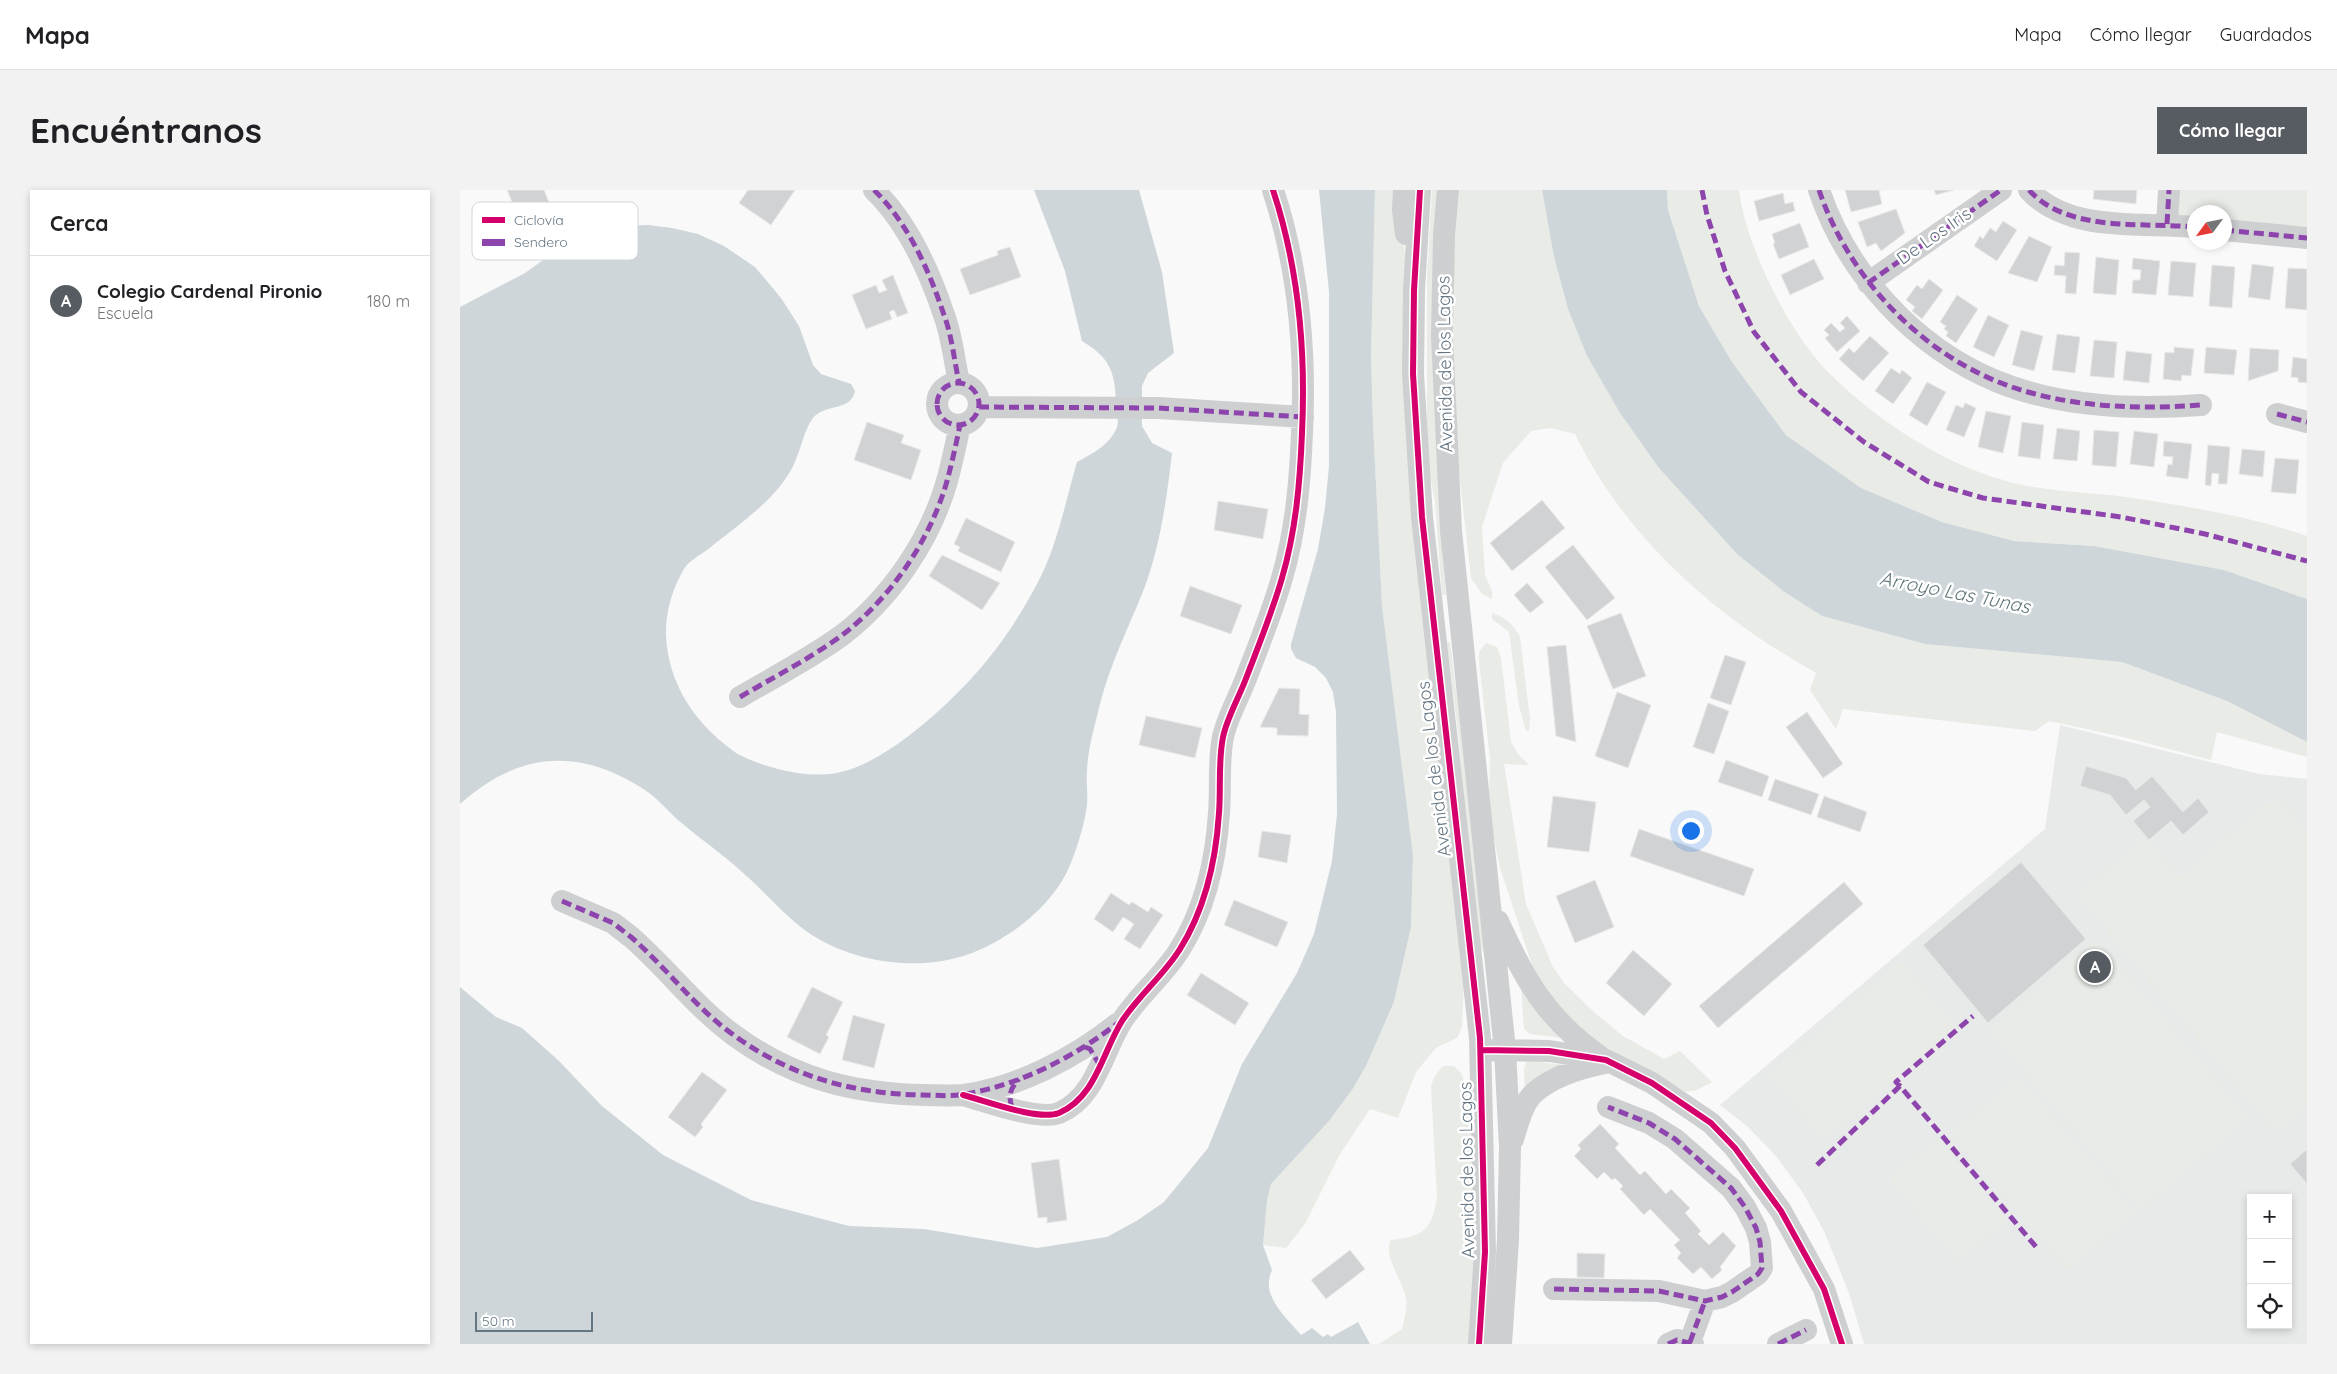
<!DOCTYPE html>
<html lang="es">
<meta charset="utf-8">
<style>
:root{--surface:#fff;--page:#f2f2f2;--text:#202124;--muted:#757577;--line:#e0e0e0;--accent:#565c61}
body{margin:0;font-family:Quicksand,sans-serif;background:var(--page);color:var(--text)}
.controls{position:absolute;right:15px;bottom:15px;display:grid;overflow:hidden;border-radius:0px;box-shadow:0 2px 8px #0003}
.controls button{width:45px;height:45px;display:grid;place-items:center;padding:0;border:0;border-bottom:1px solid var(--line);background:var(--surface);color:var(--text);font:25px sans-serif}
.compass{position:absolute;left:1727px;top:15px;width:45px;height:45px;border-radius:50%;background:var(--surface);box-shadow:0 2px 8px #0003;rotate:237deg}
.scale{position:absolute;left:15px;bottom:12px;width:118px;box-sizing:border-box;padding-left:5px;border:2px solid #657683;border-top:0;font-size:14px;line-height:18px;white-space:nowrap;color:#657683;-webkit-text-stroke:4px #fff;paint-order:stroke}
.you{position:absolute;left:1230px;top:640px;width:18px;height:18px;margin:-12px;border:4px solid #fff;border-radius:50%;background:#1a73e8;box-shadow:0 0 0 8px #1a73e833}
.badge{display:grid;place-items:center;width:32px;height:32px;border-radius:50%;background:var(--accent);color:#fff;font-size:16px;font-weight:700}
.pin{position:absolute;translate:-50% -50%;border:2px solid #fff;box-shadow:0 1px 5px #0006}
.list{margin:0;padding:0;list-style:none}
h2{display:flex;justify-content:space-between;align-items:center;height:65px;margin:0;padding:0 20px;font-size:21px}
h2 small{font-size:16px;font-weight:400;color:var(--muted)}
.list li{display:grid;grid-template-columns:32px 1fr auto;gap:15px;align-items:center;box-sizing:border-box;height:90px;padding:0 20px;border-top:1px solid var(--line)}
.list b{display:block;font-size:19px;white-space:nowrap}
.list p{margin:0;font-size:16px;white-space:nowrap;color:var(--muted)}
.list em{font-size:16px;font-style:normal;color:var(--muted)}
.icon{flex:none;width:28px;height:28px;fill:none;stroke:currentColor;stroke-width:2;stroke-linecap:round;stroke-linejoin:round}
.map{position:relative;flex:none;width:1847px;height:1154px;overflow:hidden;border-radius:0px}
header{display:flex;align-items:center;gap:30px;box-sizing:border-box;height:70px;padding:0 25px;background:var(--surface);border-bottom:1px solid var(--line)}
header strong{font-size:24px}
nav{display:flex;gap:28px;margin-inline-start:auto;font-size:18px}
.intro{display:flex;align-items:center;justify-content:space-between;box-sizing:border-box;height:120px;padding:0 30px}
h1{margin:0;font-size:35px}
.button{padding:12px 22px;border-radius:0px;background:var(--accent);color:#fff;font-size:18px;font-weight:700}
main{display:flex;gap:30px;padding:0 30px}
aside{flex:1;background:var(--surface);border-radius:0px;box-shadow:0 2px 8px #0003}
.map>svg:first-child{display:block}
</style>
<header>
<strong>Mapa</strong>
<nav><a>Mapa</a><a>Cómo llegar</a><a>Guardados</a></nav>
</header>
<div class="intro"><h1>Encuéntranos</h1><a class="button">Cómo llegar</a></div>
<main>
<aside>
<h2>Cerca<small></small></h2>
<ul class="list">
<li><span class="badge">A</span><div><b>Colegio Cardenal Pironio</b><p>Escuela</p></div><em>180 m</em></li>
</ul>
</aside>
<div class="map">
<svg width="1847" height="1154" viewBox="0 0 1847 1154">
<rect width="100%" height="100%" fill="#f9f9f9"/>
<path fill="#e8e9e9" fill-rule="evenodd" d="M1600,535L1799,584L1847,589V1154H1404L1389,1103L1364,1041L1343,1003L1316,966L1288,937L1260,915L1585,639ZM1791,1008H1828V1135H1791Z"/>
<path fill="#e8ebe6" d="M915,0H942V31L1004,785L1002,837L997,848L976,858L956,882L938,928L910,919L880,964L845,1034L826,1058L803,1055L807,1011L811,994L869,931L892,900L906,876L934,812L951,737L953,665L922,416L913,234L911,167Z
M972,0H980C972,135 974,270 986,405H982L975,312L967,268V87Z
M999,0H1082L1094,67L1108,119L1127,166L1160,223L1198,277L1278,365L1323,401L1362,426L1465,454L1662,472L1767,511L1847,552V567L1757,542L1751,570L1663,547L1589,531L1575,541L1383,519L1376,539L1350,500L1356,483C1256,427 1166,349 1115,244L1090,238L1071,241L1043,273L1022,337L1025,385L1032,401V409L1022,404L1011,388L993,228L994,58Z
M1207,0H1279C1286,57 1329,143 1370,184C1417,230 1478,271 1543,290C1582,302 1625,302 1666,307C1726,316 1789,326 1847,346V409L1764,380L1634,356L1554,351L1482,332L1401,298L1326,245L1272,172L1239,116L1208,20Z
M1715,0H1847V41L1765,34L1764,22H1734V32L1713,30Z
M1032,423C1046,428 1053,434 1060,447L1070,529L1069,541H1066L1059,516L1049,442L1032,429Z
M987,452H990L1014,638L1027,776L1016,738L1006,653L999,551Z
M1026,453L1037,457L1041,468L1051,552L1058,564L1069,575L1044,574L1066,714L1093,777L1105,794L1135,823L1163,846L1204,869L1220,861L1252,892L1237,900L1226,902L1162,868L1127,844L1088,804L1072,775L1040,678L1033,643L1029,614L1030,568L1019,471V462Z
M1822,611L1847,642V916L1816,942L1617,705L1685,648L1719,687L1809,612Z
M1636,749L1788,928L1681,1019L1529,840Z
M1440,771L1496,836L1365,950L1308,886Z
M1061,797L1110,849L1070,844L1064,839Z
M1067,871L1106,875L1065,909L1064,878Z
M983,876H994L1002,884L1015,941L1017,1058L1010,1154H919L942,1139C944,1130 948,1118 946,1108C943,1092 922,1064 931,1050C963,1047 972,1040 977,1007L971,897L974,887Z
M1558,886L1676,1022L1609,1081L1491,944Z
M1477,949L1547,1030L1498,1072L1429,989Z"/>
<path fill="#ced6d9" d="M574,0H679L702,82L714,163L688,183L682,196V236L692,253L712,263C707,307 700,357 684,399C668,439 649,476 639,518C634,538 628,559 627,580C626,592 628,604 627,615C624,637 616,662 607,682C588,719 550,748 512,763C460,783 391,773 346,741C326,726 309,707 291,690C270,670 246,653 224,635C210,624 199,609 185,600C119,557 59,561 0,614V117L65,83L93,63L133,44L161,36L188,35L212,38L238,44L264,56L295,77L321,108L339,136L353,175L361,184L391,194L395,201C391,222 365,213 353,228C344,240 342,256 336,269C333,278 327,287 321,295C301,320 272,340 247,360C240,365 229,371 224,379C213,397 205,423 206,445C208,493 234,532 272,560C284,569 303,575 318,579C338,584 360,587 381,582C430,571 497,508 528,469C547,446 563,420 577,394C597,357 605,313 617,272C632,264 651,254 657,237C659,231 657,221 656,214C655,181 650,168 622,151L605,81Z
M859,0H915L911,167L913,234L922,416L953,665L951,737L934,812L906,876L892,900L869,931L811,994L807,1011L803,1055L812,1080C800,1106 825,1126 841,1145L852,1138L863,1147L868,1144L871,1147L898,1132L910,1154H0V797L36,827L62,838L98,870L142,916L203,965L291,1010L389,1036L464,1039L577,1058L647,1047L678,1030L704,1012L748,958L782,874L837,783L854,744L872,671L877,624L876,522L873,502L866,488L855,477L836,468L831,459V454L858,359L865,318L869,276V102Z
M1082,0H1207L1208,20L1239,116L1272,172L1326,245L1401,298L1482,332L1554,351L1634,356L1764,380L1847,409V552L1767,511L1662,472L1465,454L1362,426L1323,401L1278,365L1198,277L1160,223L1127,166L1108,119L1094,67Z"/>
<path fill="#d0d2d3" stroke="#e8e8e8" d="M47,0H84L95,27L64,40Z
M288,0H335L311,35L279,13Z
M1385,0H1421L1419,1L1422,14L1391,22Z
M1474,0H1494L1476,5Z
M1634,0H1677L1676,14L1633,9Z
M1323,3L1325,14L1333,12L1335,21L1299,31L1294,11Z
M1436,19L1445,43L1421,61L1416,53L1407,57L1398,32Z
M1543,31L1557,40L1537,71L1514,56L1520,46L1523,49L1530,38L1536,42Z
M1340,33L1349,57L1319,69L1313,54L1315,53L1312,44Z
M1569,46L1592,57L1577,92L1548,83Z
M550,57L561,87L510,105L500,79L538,65L537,61Z
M1605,62L1620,63L1616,104L1605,103L1606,86L1594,85L1595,75L1604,76Z
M1636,67L1659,70L1656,105L1633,103Z
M1673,68L1700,71L1696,105L1672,103L1673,90H1680L1681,80L1672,79Z
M1354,69L1364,89L1330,105L1321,85Z
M1711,71L1736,73L1733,107L1708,105Z
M1792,74L1814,77L1810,110L1788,107Z
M1752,75L1775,77L1772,118L1749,116Z
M1828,78L1847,79V120L1825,118Z
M433,85L448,123L437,127L434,120L429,122L432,129L406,139L392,105L416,95L419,103L427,100L422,90Z
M1469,89L1483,100L1462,129L1452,121L1455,117L1446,110L1457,95L1462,99Z
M1497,105L1518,119L1496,153L1486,146L1488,142L1484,139L1486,136L1480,132Z
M1528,125L1549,135L1534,167L1513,157Z
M1387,126L1400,141L1377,162L1365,148L1369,145L1364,140L1371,133L1380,142L1385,138L1380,133Z
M1561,140L1583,146L1574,181L1552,175Z
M1597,144L1620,147L1615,183L1592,180Z
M1410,146L1429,163L1403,191L1379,169L1389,158L1394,163Z
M1634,150L1657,152L1654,188L1630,186Z
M1714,157L1734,159L1731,186L1722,185L1721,191L1703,189L1705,162L1714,163Z
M1746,157L1777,160L1774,185L1744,183Z
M1790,158L1819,160L1818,181L1788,191Z
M1666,161L1692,164L1689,193L1663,190Z
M1833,167L1847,169V193L1838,192V188L1831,187Z
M1431,178L1440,184L1442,180L1452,188L1433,214L1415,201Z
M1467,192L1486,202L1467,236L1449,225Z
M1505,213L1516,218L1504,247L1486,240L1496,215L1503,218Z
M1526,221L1551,226L1543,263L1518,257Z
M407,232L444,245L441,253L461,260L451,290L394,270Z
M1562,232L1584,235L1580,269L1558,266Z
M1597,238L1620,241L1617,271L1593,269Z
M1634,240L1659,242L1656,277L1632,275Z
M1674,241L1698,244L1694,277L1670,274Z
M1704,251L1732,254L1728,289L1706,286L1708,274L1712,275L1713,267L1703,266Z
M1748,255L1770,257L1767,294H1758L1759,284L1752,283L1751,296L1745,295Z
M1782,259L1805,261L1803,287L1779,284Z
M1815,268L1839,270L1836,304L1811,302Z
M1082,310L1105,338L1052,381L1030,353Z
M758,311L808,319L803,349L754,340Z
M506,328L555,352L541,382L498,361L500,357L494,354Z
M1113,355L1155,408L1127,430L1085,377Z
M482,365L540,393L522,420L469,386Z
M1067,393L1084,412L1070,423L1054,405Z
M730,396L782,415L771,444L720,426Z
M1161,423L1186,486L1153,499L1127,436Z
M1106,455L1116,552L1096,546L1087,457Z
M1265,465L1286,472L1271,515L1250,508Z
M819,498L840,499L839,524L849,525L848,546L817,545V538L800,537Z
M1157,502L1191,515L1168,578L1135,566Z
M1248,513L1269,521L1254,564L1233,557Z
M1347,522L1383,574L1363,588L1326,537Z
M686,526L742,538L735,568L679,555Z
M1266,570L1309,586L1302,607L1258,592Z
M1626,576L1666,588L1676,600L1692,586L1723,622L1738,608L1749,622L1723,645L1711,631L1689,650L1673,631L1690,617L1684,610L1666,625L1650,605L1620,596Z
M1315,589L1359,604L1351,625L1308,610Z
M1093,606L1136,612L1129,662L1087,657Z
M1364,606L1407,622L1400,642L1357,627Z
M1179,639L1294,679L1284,706L1170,666Z
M802,641L831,645L827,673L798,667Z
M1561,672L1626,749L1528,833L1463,755Z
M1135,690L1154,737L1115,753L1096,706Z
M1384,692L1403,714L1258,838L1239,816Z
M651,703L669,715L672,712L688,722L691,717L703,725L680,759L664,749L674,734L663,727L653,742L634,729Z
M774,710L828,732L817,757L764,735Z
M1173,760L1212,794L1184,826L1146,793Z
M741,783L789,813L775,835L727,805Z
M352,797L383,812L366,845L369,847L360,864L327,847Z
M393,825L425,834L414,878L382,870Z
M242,882L267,900L241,934L243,937L235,947L208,927Z
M1140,934L1159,954L1155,958L1180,985L1185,981L1206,1004L1211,999L1230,1018L1225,1023L1241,1041L1238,1044L1249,1055L1263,1042L1276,1056L1260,1077L1262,1080L1252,1089L1241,1077L1233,1084L1217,1068L1221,1063L1214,1055L1220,1050L1190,1019L1184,1025L1160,999L1163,996L1155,988L1152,990L1144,982L1137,989L1114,966L1121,959L1118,955Z
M1847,959V994L1830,974Z
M599,969L607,1030L587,1033V1027L578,1028L571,973Z
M890,1060L905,1079L866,1109L851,1090Z
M1117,1063L1145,1064L1144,1088L1117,1087Z"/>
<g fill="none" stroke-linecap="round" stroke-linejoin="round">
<path stroke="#cecfd0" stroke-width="22" d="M414,0C448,33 469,80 484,125C492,146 494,170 499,192
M944,0L943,20L946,44
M960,0L954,100L953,184L962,327L1020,848L1025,1062L1019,1154
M988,0L984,46L982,146L991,341L1045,860L1050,957L1048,1050L1041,1154
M1359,0C1387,83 1454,157 1536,191C1599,217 1674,220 1741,215
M1569,0C1608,43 1681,32 1734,37
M1707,34L1709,0
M1764,40L1847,48
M1408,93L1541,0
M477 214a21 21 0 1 1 42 0a21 21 0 1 1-42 0Z
M519,217L698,218L843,227
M1817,224L1847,232
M280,507C314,487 349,469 381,446C430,409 470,351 487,291C492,273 496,254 500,235
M102,711L153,733L171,747C207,778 236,818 275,846C334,889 395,904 466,905C479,905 492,906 504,905C559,897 614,868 657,834
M1038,731C1064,789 1087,830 1141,867
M1030,860L1089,861L1146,870L1192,893L1251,933L1275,958L1321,1021L1364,1099L1382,1154
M503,905C526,911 578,931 599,923C636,907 642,863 662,831C679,805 704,785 720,759C745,719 756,669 759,623C761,598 758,572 763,547C767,528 778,509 785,491C798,457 812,423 822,388C836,340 840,292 842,243C846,160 839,79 813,0
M1053,949C1058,934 1062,914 1074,903C1093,886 1120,878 1145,873
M1094,1099L1199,1101L1245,1111L1262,1107L1272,1102L1298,1084L1302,1078L1300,1052L1296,1038L1285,1017L1271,998L1215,949L1189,933L1148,917
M1230,1152L1245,1111
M1208,1154L1217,1150L1233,1154
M1318,1154L1346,1140"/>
<path stroke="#8e44ad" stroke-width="5" stroke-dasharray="10 5" stroke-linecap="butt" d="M414,0C448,33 469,80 484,125C492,146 494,170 499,192
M1242,0L1247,25L1265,81L1294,142L1341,202L1404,252L1469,292L1523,308L1661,327L1745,344L1847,371
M1359,0C1387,83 1454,157 1536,191C1599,217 1674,220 1741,215
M1569,0C1608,43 1681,32 1734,37
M1707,34L1709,0
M1764,40L1847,48
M1408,93L1541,0
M477 214a21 21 0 1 1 42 0a21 21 0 1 1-42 0Z
M519,217L698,218L843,227
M1817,224L1847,232
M280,507C314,487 349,469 381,446C430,409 470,351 487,291C492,273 496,254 500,235
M102,711L153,733L171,747C207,778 236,819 275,846C332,887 394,904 463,905C477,905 492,907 505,904C560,895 614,867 658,833
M625,857L630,859L639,874
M1440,896L1436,892L1513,826
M552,918C548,905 550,899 559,889
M1357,975L1440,896L1577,1058
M1094,1099L1199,1101L1245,1111L1262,1107L1272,1102L1298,1084L1302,1078L1300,1052L1296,1038L1285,1017L1271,998L1215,949L1189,933L1148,917
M1230,1152L1245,1111
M1208,1154L1217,1150L1233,1154
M1318,1154L1346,1140"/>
<g stroke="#fff" stroke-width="9">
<path id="cycleway" d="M960,0L954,100L953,184L962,327L1020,848L1025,1062L1019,1154
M1021,860L1089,861L1146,870L1192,893L1251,933L1275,958L1321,1021L1364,1099L1382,1154
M503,905C526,911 578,931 599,923C636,907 642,863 662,831C679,805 704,785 720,759C745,719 756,669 759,623C761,598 758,572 763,547C767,528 778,509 785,491C798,457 812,423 822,388C836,340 840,292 842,243C846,160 839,79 813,0"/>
</g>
<use href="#cycleway" stroke="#d6006c" stroke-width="6"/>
</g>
<g text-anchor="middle" stroke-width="5" stroke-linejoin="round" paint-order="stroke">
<g font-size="18" fill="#657683" stroke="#fff">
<text transform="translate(1474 46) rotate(-35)" y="6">De Los Iris</text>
<text transform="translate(985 174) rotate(-91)" y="6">Avenida de los Lagos</text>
<text transform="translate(974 579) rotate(-97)" y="6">Avenida de los Lagos</text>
<text transform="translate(1007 980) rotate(-91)" y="6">Avenida de los Lagos</text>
</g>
<g font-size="19" font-style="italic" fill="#60757c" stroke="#fff">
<text transform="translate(1495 402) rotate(11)" y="7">Arroyo Las Tunas</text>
</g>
</g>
<rect x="12" y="12" width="166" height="58" rx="8" fill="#fff" stroke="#d1d6da" stroke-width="1"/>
<rect x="22" y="27" width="23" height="6" fill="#d6006c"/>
<rect x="22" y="49" width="23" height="7" fill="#8e44ad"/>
<g font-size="14" fill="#657683">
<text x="54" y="35">Ciclovía</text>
<text x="54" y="57">Sendero</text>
</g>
</svg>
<div class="controls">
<button>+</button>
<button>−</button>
<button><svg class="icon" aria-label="locate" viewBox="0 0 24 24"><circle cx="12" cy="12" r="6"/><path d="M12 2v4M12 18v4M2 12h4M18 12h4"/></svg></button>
</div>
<svg class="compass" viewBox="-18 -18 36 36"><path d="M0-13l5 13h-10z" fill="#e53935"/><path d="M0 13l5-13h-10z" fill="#757577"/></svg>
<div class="scale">50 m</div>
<div class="you"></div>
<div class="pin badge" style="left:1635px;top:777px">A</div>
</div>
</main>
